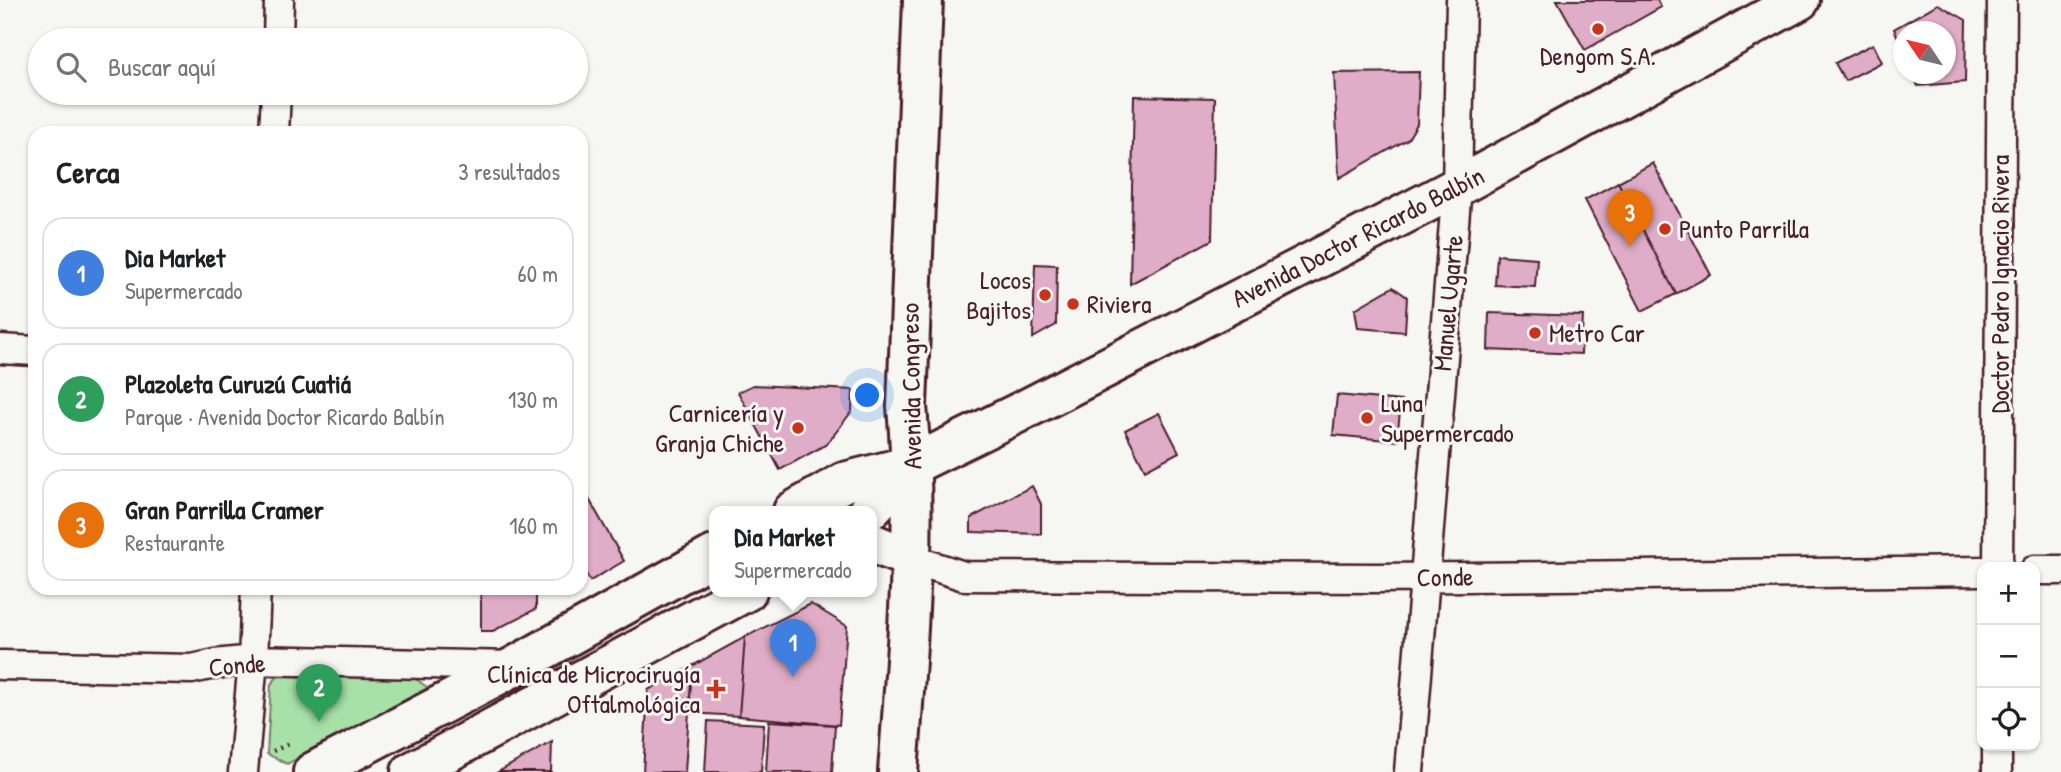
<!DOCTYPE html>
<html lang="es">
<meta charset="utf-8">
<style>
:root{--surface:#fff;--page:#f6f6f6;--text:#202124;--muted:#757577;--line:#e0e0e0;--accent:#c8321e}
body{margin:0;font-family:"Patrick Hand",sans-serif;background:var(--page);color:var(--text)}
.controls{position:absolute;right:21px;bottom:21px;display:grid;overflow:hidden;border-radius:14px;box-shadow:0 2px 5px #0004}
.controls button{width:63px;height:63px;display:grid;place-items:center;padding:0;border:0;border-bottom:2px solid var(--line);background:var(--surface);color:var(--text);font:35px sans-serif}
.compass{position:absolute;left:1893px;top:21px;width:63px;height:63px;border-radius:50%;background:var(--surface);box-shadow:0 2px 5px #0004;rotate:305deg}
.you{position:absolute;left:868px;top:396px;width:24px;height:24px;margin:-18px;border:5px solid #fff;border-radius:50%;background:#1a73e8;box-shadow:0 0 0 10px #1a73e833}
.badge{display:grid;place-items:center;width:46px;height:46px;border-radius:50%;background:var(--accent);color:#fff;font-size:23px;font-weight:700}
.pin{position:absolute;translate:-50% -58px;filter:drop-shadow(0 2px 4px #0008)}
.pin::after{content:'';position:absolute;top:37px;width:24px;height:21px;background:inherit;clip-path:polygon(0 0,100% 0,50% 100%)}
.popup{position:absolute;left:709px;top:506px;width:168px;height:91px;box-sizing:border-box;display:grid;place-content:center;border-radius:14px;background:var(--surface);filter:drop-shadow(0 2px 5px #0005);font-size:23px;white-space:nowrap;color:var(--muted)}
.popup b{font-size:26px;color:var(--text)}
.popup::after{content:'';position:absolute;left:50%;top:100%;margin-left:-14px;border:14px solid transparent;border-top-color:var(--surface)}
.list{margin:0;padding:0;list-style:none}
h2{display:flex;justify-content:space-between;align-items:center;height:91px;margin:0;padding:0 28px;font-size:30px}
h2 small{font-size:23px;font-weight:400;color:var(--muted)}
.list li{display:grid;grid-template-columns:46px 1fr auto;gap:21px;align-items:center;box-sizing:border-box;height:112px;margin:0 14px 14px;padding:0 14px;border:2px solid var(--line);border-radius:21px}
.list b{display:block;font-size:26px;white-space:nowrap}
.list p{margin:0;font-size:23px;white-space:nowrap;color:var(--muted)}
.list em{font-size:23px;font-style:normal;color:var(--muted)}
.icon{flex:none;width:38px;height:38px;fill:none;stroke:currentColor;stroke-width:2;stroke-linecap:round;stroke-linejoin:round}
.map{position:relative;flex:none;width:2061px;height:772px;overflow:hidden}
.search{position:absolute;background:var(--surface);box-shadow:0 2px 5px #0004;left:28px;top:28px;width:560px;height:77px;display:flex;align-items:center;gap:18px;box-sizing:border-box;padding:0 24px;border-radius:38px;color:var(--muted);font-size:26px}
.panel{position:absolute;background:var(--surface);box-shadow:0 2px 5px #0004;left:28px;top:126px;width:560px;height:469px;border-radius:21px}
.map>svg:first-child{display:block}
</style>
<div class="map">
<svg width="2061" height="772" viewBox="0 0 2061 772">
<rect width="100%" height="100%" fill="#f6f6f2"/>
<filter id="ink" filterUnits="userSpaceOnUse"><feTurbulence type="fractalNoise" baseFrequency=".0143" numOctaves="2"/><feDisplacementMap in="SourceGraphic" scale="14" xChannelSelector="R" yChannelSelector="G"/><feConvolveMatrix kernelMatrix="1 2 1 2 8 2 1 2 1" color-interpolation-filters="sRGB"/></filter>
<g filter="url(#ink)">
<path fill="#a7e1a7" stroke="#788069" stroke-width="2" d="M280,674L412,676L432,691L287,764L267,754L271,684Z"/>
<path fill="#e0adc8" stroke="#4a1f2b" stroke-width="2" d="M1557,0H1657L1661,7L1585,50Z
M1938,4L1966,20L1965,82L1918,86L1913,74H1946V32H1904V51L1894,29Z
M1873,44L1882,62L1845,81L1835,63Z
M1419,72L1417,124L1408,139L1339,178L1334,73Z
M1134,96L1215,98L1212,240L1130,284Z
M1653,163L1711,275L1676,294L1618,182Z
M1618,182L1676,294L1642,311L1585,200Z
M1497,255L1537,258L1535,287L1495,285Z
M1035,264L1057,265L1056,325L1033,338Z
M1393,287L1407,297L1405,332L1358,328L1355,309Z
M1489,313L1583,316L1581,354L1488,350Z
M753,385L853,390L852,411L827,444L780,470L738,392Z
M1337,395L1401,401L1397,441L1333,435Z
M1159,413L1179,452L1145,470L1125,430Z
M581,485L624,561L590,581L581,565Z
M1032,486L1041,504V534L971,532V518Z
M481,588H536V609L493,631H481Z
M811,604L847,626L839,725L739,716L745,637Z
M745,637L739,716L689,713L692,666Z
M692,666L685,772H643L648,690Z
M708,721L764,724L761,772H705Z
M769,721L835,725L832,772H766Z
M552,742L551,772H498Z"/>
<g fill="none" stroke-linecap="round" stroke-linejoin="round">
<g stroke="#4a1f2b" stroke-width="33">
<path id="minor" d="M278,40L279,0
M274,133L276,93
M0,349L35,351
M911,559L964,576L1378,578L1982,571
M1998,567L2002,0
M2035,570H2061
M0,665L192,669L215,664L253,660L513,666
M243,772L253,660L256,588
M1409,772L1457,187L1461,0
M1997,772V746"/>
</g>
<g stroke="#4a1f2b" stroke-width="44">
<path id="secondary" d="M793,511L844,482L912,465L1024,410L1457,187L1800,0
M869,511L912,465
M872,543L911,559
M313,772L515,666L714,555
M411,772L747,591
M898,772C907,650 918,528 907,406L923,0"/>
</g>
<path stroke="#4a1f2b" stroke-width="4.5" stroke-dasharray="2 5" stroke-linecap="butt" d="M273,751L291,743"/>
<use href="#minor" stroke="#f6f6f2" stroke-width="28"/>
<use href="#secondary" stroke="#f6f6f2" stroke-width="38"/>
</g>
</g>
<g fill="#c8321e" stroke="#f6f6f2" stroke-width="2.5">
<circle cx="1598" cy="29" r="7"/>
<circle cx="1665" cy="229" r="7"/>
<circle cx="1045" cy="295" r="7"/>
<circle cx="1073" cy="304" r="7"/>
<circle cx="1535" cy="333" r="7"/>
<circle cx="1367" cy="418" r="7"/>
<circle cx="798" cy="428" r="7"/>
<path d="M712.5 678.5h7v7h7v7h-7v7h-7v-7h-7v-7h7z"/>
</g>
<g text-anchor="middle" stroke-width="6" stroke-linejoin="round" paint-order="stroke">
<g font-size="26" fill="#4a1f2b" stroke="#f6f6f2" text-anchor="start">
<text x="1598" y="65" text-anchor="middle">Dengom S.A.</text>
<text x="1679" y="238">Punto Parrilla</text>
<text x="1031" y="289" text-anchor="end">Locos<tspan x="1031" dy="30">Bajitos</tspan></text>
<text x="1087" y="313">Riviera</text>
<text x="1549" y="342">Metro Car</text>
<text x="1381" y="412">Luna<tspan x="1381" dy="30">Supermercado</tspan></text>
<text x="784" y="422" text-anchor="end">Carnicería y<tspan x="784" dy="30">Granja Chiche</tspan></text>
<text x="700" y="683" text-anchor="end">Clínica de Microcirugía<tspan x="700" dy="30">Oftalmológica</tspan></text>
</g>
<g font-size="26" fill="#4a1f2b" stroke="#f6f6f2">
<text transform="translate(1358 237) rotate(-27)" y="9">Avenida Doctor Ricardo Balbín</text>
<text transform="translate(2000 284) rotate(-90)" y="9">Doctor Pedro Ignacio Rivera</text>
<text transform="translate(1448 303) rotate(-85)" y="9">Manuel Ugarte</text>
<text transform="translate(911 386) rotate(-91)" y="9">Avenida Congreso</text>
<text transform="translate(1445 577) rotate(-1)" y="9">Conde</text>
<text transform="translate(237 665) rotate(-5)" y="9">Conde</text>
</g>
</g>
</svg>
<div class="controls">
<button>+</button>
<button>−</button>
<button><svg class="icon" aria-label="locate" viewBox="0 0 24 24"><circle cx="12" cy="12" r="6"/><path d="M12 2v4M12 18v4M2 12h4M18 12h4"/></svg></button>
</div>
<svg class="compass" viewBox="-18 -18 36 36"><path d="M0-13l5 13h-10z" fill="#e53935"/><path d="M0 13l5-13h-10z" fill="#757577"/></svg>
<div class="you"></div>
<div class="pin badge" style="left:793px;top:677px;background:#3f7fe0">1</div>
<div class="popup"><b>Dia Market</b>Supermercado</div>
<div class="pin badge" style="left:319px;top:722px;background:#2e9e5b">2</div>
<div class="pin badge" style="left:1630px;top:247px;background:#e8710a">3</div>
<div class="search"><svg class="icon" aria-label="search" viewBox="0 0 24 24"><circle cx="10" cy="10" r="6"/><path d="M15 15l6 6"/></svg>Buscar aquí</div>
<section class="panel">
<h2>Cerca<small>3 resultados</small></h2>
<ul class="list">
<li><span class="badge" style="background:#3f7fe0">1</span><div><b>Dia Market</b><p>Supermercado</p></div><em>60 m</em></li>
<li><span class="badge" style="background:#2e9e5b">2</span><div><b>Plazoleta Curuzú Cuatiá</b><p>Parque · Avenida Doctor Ricardo Balbín</p></div><em>130 m</em></li>
<li><span class="badge" style="background:#e8710a">3</span><div><b>Gran Parrilla Cramer</b><p>Restaurante</p></div><em>160 m</em></li>
</ul>
</section>
</div>
